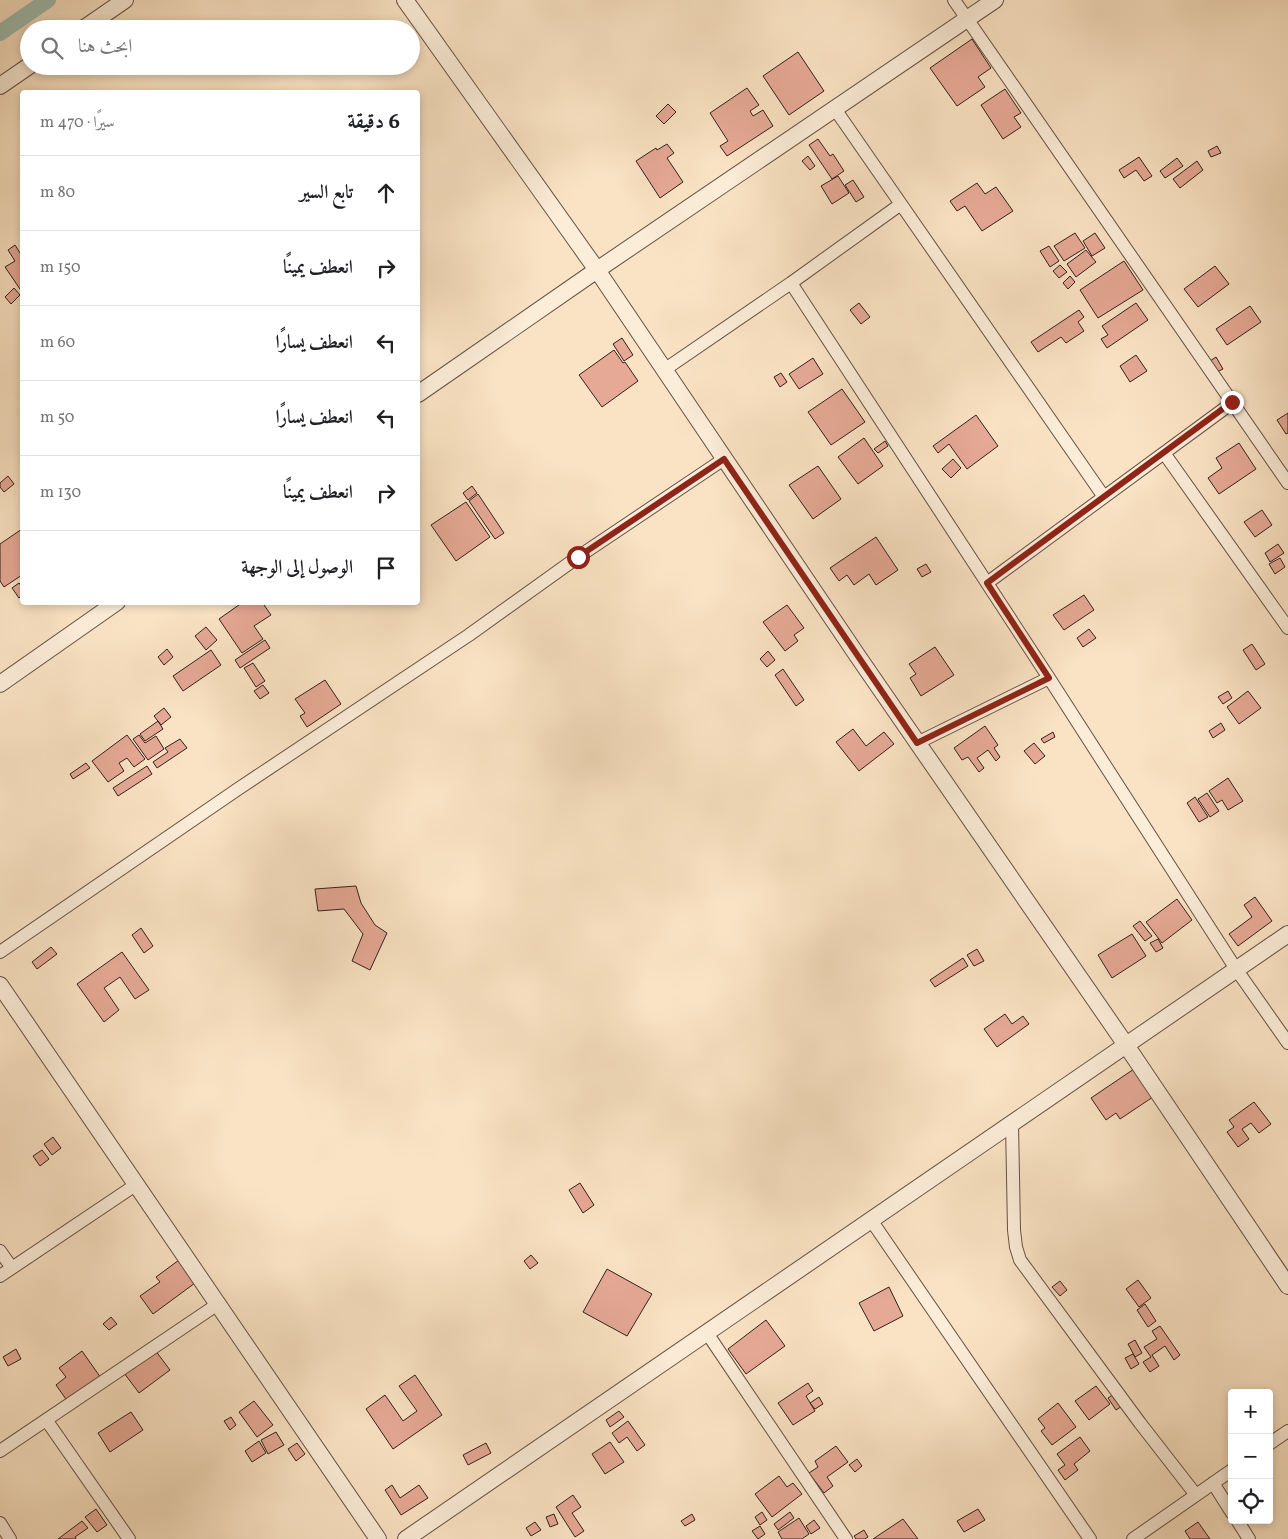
<!DOCTYPE html>
<html lang="ar">
<meta charset="utf-8">
<style>
:root{--surface:#fff;--page:#f2f2f2;--text:#202124;--muted:#757577;--line:#e0e0e0}
body{margin:0;font-family:Vollkorn,Amiri,serif;background:var(--page);color:var(--text);direction:rtl}
.controls{position:absolute;right:15px;bottom:15px;display:grid;overflow:hidden;border-radius:5px;box-shadow:0 2px 8px #0003}
.controls button{width:45px;height:45px;display:grid;place-items:center;padding:0;border:0;border-bottom:1px solid var(--line);background:var(--surface);color:var(--text);font:25px sans-serif}
.stop{position:absolute;width:15px;height:15px;margin:-11px;border:4px solid #8f2418;border-radius:50%;background:#fff}
.stop.end{background:#8f2418;border-color:#fff;box-shadow:0 1px 5px #0008}
.list{margin:0;padding:0;list-style:none}
h2{display:flex;justify-content:space-between;align-items:center;height:65px;margin:0;padding:0 20px;font-size:21px}
h2 small{font-size:16px;font-weight:400;color:var(--muted)}
.list li{display:grid;grid-template-columns:32px 1fr auto;gap:15px;align-items:center;box-sizing:border-box;height:75px;padding:0 20px;border-top:1px solid var(--line)}
.list b{display:block;font-size:19px;white-space:nowrap}
.list em{font-size:16px;font-style:normal;color:var(--muted)}
.icon{flex:none;width:28px;height:28px;fill:none;stroke:currentColor;stroke-width:2;stroke-linecap:round;stroke-linejoin:round}
.map{position:relative;flex:none;width:1288px;height:1539px;overflow:hidden;direction:ltr}
.search{position:absolute;background:var(--surface);box-shadow:0 2px 8px #0003;left:20px;top:20px;width:400px;height:55px;display:flex;align-items:center;gap:12px;box-sizing:border-box;padding:0 18px;border-radius:28px;color:var(--muted);font-size:19px}
.panel{position:absolute;background:var(--surface);box-shadow:0 2px 8px #0003;left:20px;top:90px;width:400px;height:515px;border-radius:5px;direction:rtl}
.map>svg:first-child{display:block}
</style>
<div class="map">
<svg width="1288" height="1539" viewBox="0 0 1288 1539">
<rect width="100%" height="100%" fill="#fae3c4"/>
<filter id="stains"><feTurbulence type="fractalNoise" baseFrequency=".004" numOctaves="4"/><feColorMatrix values="0 0 0 0 .2 0 0 0 0 .09 0 0 0 0 .02 0 0 0 .5 -.17"/></filter>
<radialGradient id="worn" r=".72"><stop offset=".6" stop-color="#630" stop-opacity="0"/><stop offset="1" stop-color="#630" stop-opacity=".3"/></radialGradient>
<g fill="none" stroke-linecap="round" stroke-linejoin="round">
<path stroke="#9ebeb1" stroke-width="16" d="M0,33L48,0"/>
</g>
<path fill="#e6a996" stroke="#332019" d="M972,39L991,68L978,77L985,87L957,106L930,68Z
M798,52L824,91L789,115L763,76Z
M747,88L759,105L750,111L753,116L763,110L773,126L727,156L720,146L728,141L710,113Z
M1005,89L1021,113L1014,117L1021,127L1003,139L981,105Z
M668,104L676,112L664,124L656,116Z
M818,139L830,156L833,154L844,171L832,179L809,145Z
M667,144L674,153L667,158L683,182L660,198L636,161L656,148L657,150Z
M1217,146L1221,153L1211,157L1208,151Z
M808,156L815,166L810,170L802,161Z
M1139,157L1152,176L1144,181L1136,170L1124,178L1119,170Z
M1177,158L1183,166L1165,178L1160,171Z
M1197,161L1203,170L1180,188L1173,179Z
M838,176L849,193L832,204L821,186Z
M853,180L864,197L856,202L845,185Z
M977,183L985,194L996,187L1013,211L982,231L965,206L957,211L950,201Z
M1075,233L1085,248L1064,261L1054,246Z
M1095,233L1105,248L1092,256L1083,241Z
M15,245L22,256V292L5,267L15,261L8,250Z
M1049,246L1059,261L1050,267L1040,251Z
M1086,250L1096,262L1076,277L1067,264Z
M1124,261L1143,290L1098,318L1080,290Z
M1060,265L1067,272L1059,278L1053,271Z
M1215,266L1229,284L1198,307L1184,289Z
M1070,276L1075,282L1068,289L1063,283Z
M14,288L20,295L11,304L5,297Z
M859,303L870,317L861,324L850,310Z
M1136,303L1148,320L1107,348L1101,339L1108,335L1102,326Z
M1250,306L1261,322L1227,345L1216,329Z
M1079,310L1084,317L1078,322L1084,331L1066,343L1061,337L1038,352L1031,342Z
M622,338L633,355L624,361L613,344Z
M614,350L623,363L625,362L638,381L602,407L579,375Z
M1136,355L1147,371L1130,382L1120,366Z
M1216,357L1223,369L1217,372L1210,361Z
M813,358L823,374L799,389L789,374Z
M781,373L787,382L780,387L774,377Z
M842,389L865,422L831,445L808,412Z
M1288,413V433L1286,434L1277,420Z
M976,415L998,446L967,469L949,444L938,453L933,446Z
M864,438L883,466L858,484L838,457Z
M885,441L888,446L878,453L874,449Z
M1239,443L1256,469L1219,494L1208,478L1222,468L1216,458Z
M953,459L961,468L951,478L942,469Z
M818,466L841,499L813,519L789,485Z
M8,476L14,484L4,492L0,487V483Z
M472,486L477,493L468,500L463,493Z
M478,494L504,533L495,539L469,501Z
M466,502L490,537L456,561L431,525Z
M1262,510L1272,525L1255,537L1244,522Z
M22,529V575L4,587L0,581V544Z
M876,537L898,570L876,585L869,574L854,585L847,575L839,581L830,568Z
M1278,544L1284,553L1270,562L1265,553Z
M1280,558L1285,567L1275,574L1269,564Z
M926,564L931,572L922,577L917,569Z
M19,583L22,587V595L19,598L12,588Z
M1084,595L1094,610L1064,630L1053,615Z
M243,602H262L271,615L254,626L263,639L242,653L219,619Z
M787,605L804,628L794,635L798,641L785,651L763,622Z
M206,627L217,640L206,650L195,636Z
M1089,629L1096,638L1083,647L1077,638Z
M265,640L270,648L240,668L235,660Z
M1252,644L1265,664L1256,670L1243,650Z
M935,647L954,675L921,696L910,678L916,674L909,664Z
M167,649L173,657L164,665L158,657Z
M211,650L221,665L183,691L173,676Z
M768,651L775,660L767,667L760,659Z
M253,663L265,681L256,687L244,668Z
M783,669L804,700L796,706L775,675Z
M325,680L341,704L307,727L300,716L305,713L295,699Z
M263,685L269,693L260,699L254,691Z
M1228,691L1232,698L1223,704L1218,697Z
M1248,691L1261,708L1239,724L1227,707Z
M164,708L171,717L161,725L154,716Z
M158,721L163,729L145,741L140,734Z
M1221,723L1225,730L1213,738L1209,731Z
M985,726L998,745L994,748L1000,757L996,761L988,750L977,758L984,768L979,772L968,757L962,760L954,748Z
M853,729L866,746L884,732L894,744L859,771L836,742Z
M1053,732L1055,737L1044,743L1041,739Z
M127,735L145,759L134,767L127,758L119,763L124,771L108,782L92,761Z
M139,735L145,743L156,736L164,749L148,760L133,739Z
M180,739L187,748L157,768L153,762L168,752L165,748Z
M1034,743L1045,756L1035,764L1024,751Z
M86,763L90,768L73,779L70,774Z
M147,766L152,774L118,796L113,788Z
M1228,778L1243,801L1228,810L1222,800L1217,803L1209,791Z
M1207,793L1219,811L1210,817L1198,799Z
M1195,797L1208,817L1199,822L1187,803Z
M356,886L361,903L375,925L387,933L370,970L352,961L363,934L344,909L318,911L315,889Z
M1255,897L1272,921L1238,946L1229,934L1252,917L1244,905Z
M1177,899L1192,920L1162,943L1146,922Z
M1140,921L1152,936L1145,941L1133,926Z
M141,928L153,946L144,953L132,935Z
M1132,934L1146,956L1112,978L1098,955Z
M1158,939L1163,948L1156,952L1150,943Z
M51,947L57,954L37,969L32,962Z
M977,949L984,961L974,966L967,955Z
M122,952L149,990L135,999L120,977L104,988L119,1010L104,1022L77,984Z
M963,958L968,966L935,987L930,980Z
M1005,1014L1012,1024L1023,1016L1029,1024L997,1047L984,1029Z
M1134,1069L1153,1097L1120,1119L1116,1113L1106,1120L1091,1098Z
M1254,1102L1271,1124L1259,1133L1251,1123L1242,1129L1249,1139L1238,1147L1227,1132L1234,1127L1229,1120Z
M53,1137L61,1148L52,1155L44,1144Z
M42,1150L49,1159L40,1166L33,1156Z
M580,1183L594,1205L583,1213L569,1190Z
M531,1255L538,1263L530,1269L524,1261Z
M179,1260L195,1283L153,1314L140,1296L160,1282L156,1277Z
M607,1269L652,1294L627,1336L583,1312Z
M1138,1280L1151,1298L1139,1307L1126,1289Z
M1060,1281L1067,1290L1060,1296L1052,1287Z
M889,1287L903,1316L874,1331L859,1303Z
M1145,1304L1156,1321L1148,1327L1137,1310Z
M111,1317L117,1324L109,1330L103,1324Z
M766,1320L785,1346L746,1374L728,1349Z
M1160,1326L1180,1355L1174,1360L1165,1346L1152,1355L1159,1366L1150,1372L1143,1362L1151,1357L1144,1347L1157,1339L1152,1331Z
M1135,1340L1142,1353L1135,1357L1128,1344Z
M16,1349L21,1359L8,1366L3,1357Z
M155,1350L170,1370L139,1393L124,1373Z
M82,1351L101,1378L68,1402L56,1385L66,1377L59,1368Z
M1133,1354L1139,1364L1131,1369L1125,1358Z
M415,1375L442,1415L393,1449L366,1409L385,1395L403,1421L417,1411L399,1386Z
M808,1383L813,1391L806,1396L815,1411L793,1425L778,1403Z
M1096,1386L1110,1404L1089,1420L1075,1401Z
M1117,1392L1125,1404L1116,1410L1108,1398Z
M819,1397L823,1404L815,1409L810,1403Z
M254,1401L273,1425L257,1437L239,1412Z
M1058,1403L1076,1427L1052,1445L1041,1431L1045,1428L1038,1419Z
M619,1411L624,1417L610,1427L606,1420Z
M131,1412L143,1430L110,1452L98,1433Z
M231,1417L236,1425L230,1430L224,1421Z
M628,1421L645,1445L637,1451L627,1437L619,1443L612,1433Z
M276,1432L284,1445L268,1454L261,1440Z
M1080,1437L1090,1451L1074,1464L1078,1470L1065,1480L1058,1470L1065,1465L1057,1454Z
M259,1441L266,1453L252,1462L245,1451Z
M610,1442L624,1462L605,1474L592,1454Z
M297,1443L305,1454L296,1461L288,1449Z
M486,1443L491,1453L468,1465L463,1455Z
M836,1446L848,1462L827,1477L833,1486L824,1493L809,1473L818,1467L815,1461Z
M857,1459L862,1466L855,1472L849,1465Z
M779,1476L787,1487L793,1483L802,1494L772,1517L755,1494Z
M392,1485L400,1498L419,1485L428,1498L401,1515L385,1490Z
M573,1495L581,1507L572,1513L584,1531L575,1537L556,1507Z
M96,1509L107,1525L97,1532L85,1517Z
M978,1509L985,1520L964,1532L957,1521Z
M762,1512L767,1520L760,1525L755,1517Z
M790,1512L794,1518L778,1530L774,1524Z
M554,1514L558,1524L550,1527L546,1517Z
M692,1514L695,1520L685,1526L681,1521Z
M799,1518L809,1534L802,1539H782L778,1532Z
M903,1519L918,1539H873Z
M814,1520L820,1528L811,1534L806,1526Z
M82,1521L88,1528L75,1537L76,1539H58Z
M535,1522L541,1530L531,1536L526,1528Z
M1198,1522L1210,1539H1190L1185,1531Z
M760,1526L765,1534L758,1539L752,1531Z
M864,1530L868,1537L865,1539H856L854,1536Z"/>
<g fill="none" stroke-linecap="round" stroke-linejoin="round">
<g stroke="#655144" stroke-width="14">
<path id="minor" d="M954,0L1288,483
M835,109L1104,497
M791,283L1049,678L1236,969L1288,1043
M664,370L791,283L901,204
M1164,453L1288,628
M987,583L1232,403
M917,743L1049,678
M0,952L238,789L469,635L578,557L724,459
M1012,1123L1014,1230L1016,1247L1020,1260L1140,1423L1196,1495
M871,1220L1090,1539
M0,1251L12,1268
M0,1276L137,1184
M707,1333L846,1539
M47,1421L129,1539
M1269,1444L1288,1431
M0,1451L218,1304
M1213,1483L1232,1513
M1237,1520L1249,1539
M0,1523L10,1539
M1133,1539L1232,1470"/>
</g>
<g stroke="#655144" stroke-width="18">
<path id="tertiary" d="M405,0L597,270L859,658L1126,1045L1288,1286
M83,29L125,0
M0,86L29,66
M418,394L597,270L995,0
M0,684L117,602
M0,985L378,1539
M406,1539L1288,934"/>
</g>
<use href="#minor" stroke="#fcedd9" stroke-width="12"/>
<use href="#tertiary" stroke="#fcedd9" stroke-width="16"/>
</g>
<g fill="none" stroke-linecap="round" stroke-linejoin="round">
<path stroke="#8f2418" stroke-width="6" d="M578,557L724,459L917,743L1049,678L987,583L1232,402"/>
</g>
<rect width="100%" height="100%" filter="url(#stains)"/>
<rect width="100%" height="100%" fill="url(#worn)"/>
</svg>
<div class="controls">
<button>+</button>
<button>−</button>
<button><svg class="icon" aria-label="locate" viewBox="0 0 24 24"><circle cx="12" cy="12" r="6"/><path d="M12 2v4M12 18v4M2 12h4M18 12h4"/></svg></button>
</div>
<div class="stop" style="left:578px;top:557px"></div>
<div class="stop end" style="left:1232px;top:402px"></div>
<div class="search"><svg class="icon" aria-label="search" viewBox="0 0 24 24"><circle cx="10" cy="10" r="6"/><path d="M15 15l6 6"/></svg>ابحث هنا</div>
<section class="panel">
<h2>6 دقيقة<small>سيرًا · 470 m</small></h2>
<ul class="list">
<li><svg class="icon" aria-label="ahead" viewBox="0 0 24 24"><path d="M12 20V5M6 11l6-6 6 6"/></svg><div><b>تابع السير</b></div><em>80 m</em></li>
<li><svg class="icon" aria-label="right" viewBox="0 0 24 24"><path d="M7 20v-9h11M14 6l5 5-5 5"/></svg><div><b>انعطف يمينًا</b></div><em>150 m</em></li>
<li><svg class="icon" aria-label="left" viewBox="0 0 24 24"><path d="M17 20v-9H6M10 6l-5 5 5 5"/></svg><div><b>انعطف يسارًا</b></div><em>60 m</em></li>
<li><svg class="icon" aria-label="left" viewBox="0 0 24 24"><path d="M17 20v-9H6M10 6l-5 5 5 5"/></svg><div><b>انعطف يسارًا</b></div><em>50 m</em></li>
<li><svg class="icon" aria-label="right" viewBox="0 0 24 24"><path d="M7 20v-9h11M14 6l5 5-5 5"/></svg><div><b>انعطف يمينًا</b></div><em>130 m</em></li>
<li><svg class="icon" aria-label="arrive" viewBox="0 0 24 24"><path d="M6 21V4h12l-3 4 3 4H6"/></svg><div><b>الوصول إلى الوجهة</b></div></li>
</ul>
</section>
</div>
